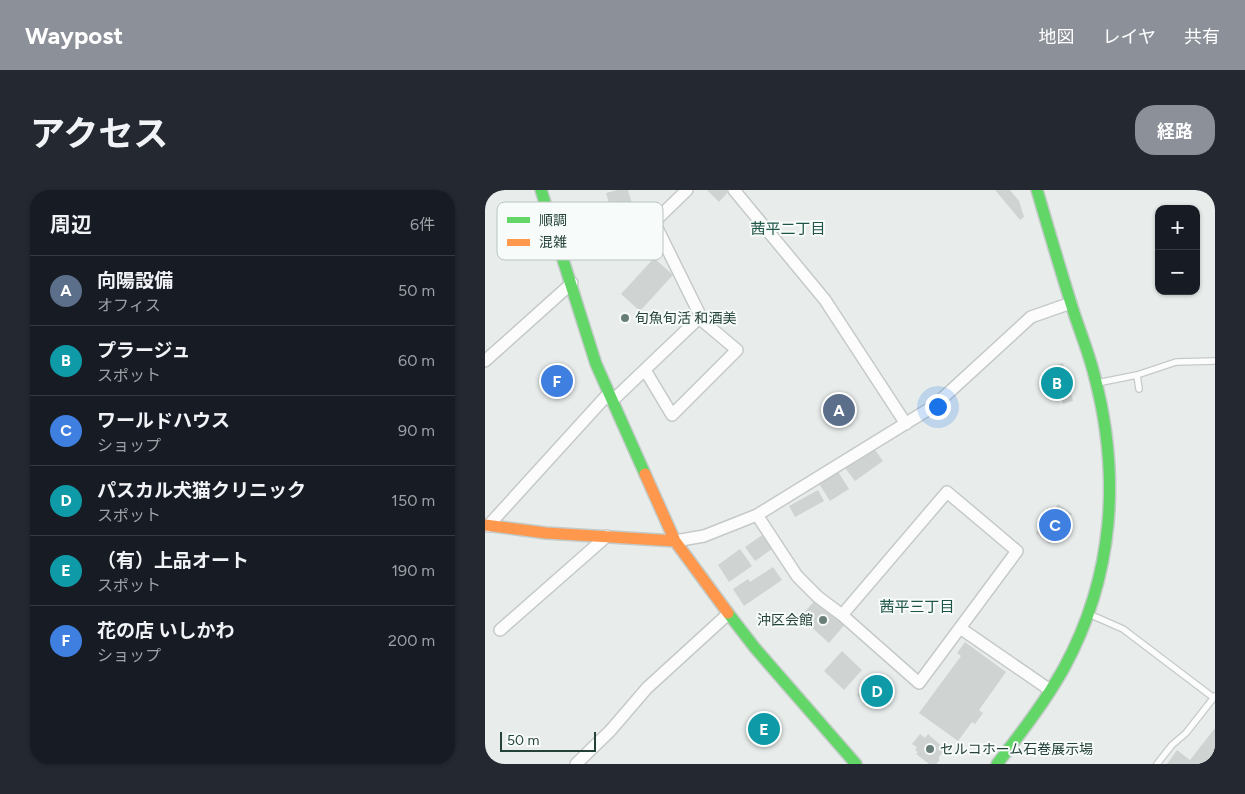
<!DOCTYPE html>
<html lang="ja">
<meta charset="utf-8">
<style>
:root{--surface:#171b24;--page:#242831;--text:#f1f3f6;--muted:#9ea1a6;--line:#363941;--accent:#8c9099}
body{margin:0;font-family:Figtree,"Noto Sans JP",sans-serif;background:var(--page);color:var(--text)}
.controls{position:absolute;right:15px;top:15px;display:grid;overflow:hidden;border-radius:10px;box-shadow:0 1px 4px #0004}
.controls button{width:45px;height:45px;display:grid;place-items:center;padding:0;border:0;border-bottom:1px solid var(--line);background:var(--surface);color:var(--text);font:25px sans-serif}
.scale{position:absolute;left:15px;bottom:12px;width:96px;box-sizing:border-box;padding-left:5px;border:2px solid #24423a;border-top:0;font-size:14px;line-height:18px;white-space:nowrap;color:#24423a;-webkit-text-stroke:4px #f7fbf9;paint-order:stroke}
.you{position:absolute;left:452px;top:216px;width:18px;height:18px;margin:-12px;border:4px solid #fff;border-radius:50%;background:#1a73e8;box-shadow:0 0 0 8px #1a73e833}
.badge{display:grid;place-items:center;width:32px;height:32px;border-radius:50%;background:var(--accent);color:#fff;font-size:16px;font-weight:700}
.pin{position:absolute;translate:-50% -50%;border:2px solid #fff;box-shadow:0 1px 5px #0006}
.list{margin:0;padding:0;list-style:none}
h2{display:flex;justify-content:space-between;align-items:center;height:65px;margin:0;padding:0 20px;font-size:21px}
h2 small{font-size:16px;font-weight:400;color:var(--muted)}
.list li{display:grid;grid-template-columns:32px 1fr auto;gap:15px;align-items:center;box-sizing:border-box;height:70px;padding:0 20px;border-top:1px solid var(--line)}
.list b{display:block;font-size:19px;white-space:nowrap}
.list p{margin:0;font-size:16px;white-space:nowrap;color:var(--muted)}
.list em{font-size:16px;font-style:normal;color:var(--muted)}
.map{position:relative;flex:none;width:730px;height:574px;overflow:hidden;border-radius:20px}
header{display:flex;align-items:center;gap:30px;box-sizing:border-box;height:70px;padding:0 25px;background:var(--accent);color:#fff}
header strong{font-size:24px}
nav{display:flex;gap:28px;margin-inline-start:auto;font-size:18px}
.intro{display:flex;align-items:center;justify-content:space-between;box-sizing:border-box;height:120px;padding:0 30px}
h1{margin:0;font-size:35px}
.button{padding:12px 22px;border-radius:20px;background:var(--accent);color:#fff;font-size:18px;font-weight:700}
main{display:flex;gap:30px;padding:0 30px}
aside{flex:1;background:var(--surface);border-radius:20px;box-shadow:0 1px 4px #0004}
.map>svg:first-child{display:block}
</style>
<header>
<strong>Waypost</strong>
<nav><a>地図</a><a>レイヤ</a><a>共有</a></nav>
</header>
<div class="intro"><h1>アクセス</h1><a class="button">経路</a></div>
<main>
<aside>
<h2>周辺<small>6件</small></h2>
<ul class="list">
<li><span class="badge" style="background:#5c6f8a">A</span><div><b>向陽設備</b><p>オフィス</p></div><em>50 m</em></li>
<li><span class="badge" style="background:#0f9aa8">B</span><div><b>プラージュ</b><p>スポット</p></div><em>60 m</em></li>
<li><span class="badge" style="background:#3f7fe0">C</span><div><b>ワールドハウス</b><p>ショップ</p></div><em>90 m</em></li>
<li><span class="badge" style="background:#0f9aa8">D</span><div><b>パスカル犬猫クリニック</b><p>スポット</p></div><em>150 m</em></li>
<li><span class="badge" style="background:#0f9aa8">E</span><div><b>（有）上品オート</b><p>スポット</p></div><em>190 m</em></li>
<li><span class="badge" style="background:#3f7fe0">F</span><div><b>花の店 いしかわ</b><p>ショップ</p></div><em>200 m</em></li>
</ul>
</aside>
<div class="map">
<svg width="730" height="574" viewBox="0 0 730 574">
<rect width="100%" height="100%" fill="#e8edeb"/>
<path fill="#cfd4d2" d="M132,0H143L154,38L133,44L121,3Z
M222,0H241L243,2L234,12Z
M510,0H525L534,11L539,27L535,30Z
M169,68L188,85L155,121L136,104Z
M578,173L588,211L578,214L576,207L569,209L567,204L563,205L561,189L564,187V177Z
M388,257L398,271L370,291L360,278Z
M352,280L364,299L345,311L333,292Z
M333,300L339,311L310,327L304,316Z
M573,314L587,324L565,354L551,343Z
M280,343L290,357L270,371L260,357Z
M255,359L267,376L244,392L233,375Z
M288,377L297,390L259,416L248,399L263,389L265,392Z
M333,407L362,432L344,453L315,427Z
M480,452L521,482L494,520L498,523L490,534L487,532L473,551L434,523L476,466L472,463Z
M357,461L377,480L359,500L339,481Z
M393,483L410,499L405,505L403,503L387,519L372,505Z
M278,532L286,539L279,546L271,539Z
M730,538V574H682L692,560L705,570Z
M435,544L440,548L443,544L460,559L454,567V571L451,574H444L431,564L433,562L430,560L432,557L427,554Z"/>
<g fill="none" stroke-linecap="round" stroke-linejoin="round">
<g stroke="#c5cac8" stroke-width="8">
<path id="lane" d="M652,185L654,199
M612,193L652,185L691,172L730,171
M604,424L638,439L729,508
M672,574L687,555L701,543L730,506"/>
</g>
<g stroke="#c5cac8" stroke-width="14">
<path id="street" d="M249,0L340,110L421,234
M0,171L87,93
M160,180L187,225L252,160L214,128
M127,211L214,128V123L169,32L202,0
M272,325L312,386L333,407L357,425L434,493L532,361L462,302L357,425
M3,336L124,203
M190,351L219,346L272,325L449,216L546,127L586,113
M475,438L565,500
M15,440L122,346
M91,574L125,541L162,498L243,424"/>
</g>
<g stroke="#c3cbc8" stroke-width="14">
<path id="fast" d="M56,0L111,174L160,284
M243,423L270,458L371,574
M512,574C536,543 560,512 579,478C629,386 636,285 609,184C604,164 596,144 589,123C576,82 564,41 552,0"/>
</g>
<g stroke="#c3cbc8" stroke-width="14">
<path id="slow" d="M160,284L190,351L243,423
M0,335L61,343L190,351"/>
</g>
<use href="#lane" stroke="#fcfcfc" stroke-width="5.5"/>
<use href="#street" stroke="#fcfcfc" stroke-width="11"/>
<use href="#fast" stroke="#63d668" stroke-width="11"/>
<use href="#slow" stroke="#ff974d" stroke-width="11"/>
</g>
<g fill="#697e78" stroke="#f7fbf9" stroke-width="2">
<circle cx="140" cy="128" r="5"/>
<circle cx="338" cy="430" r="5"/>
<circle cx="445" cy="559" r="5"/>
</g>
<g text-anchor="middle" stroke-width="4" stroke-linejoin="round" paint-order="stroke">
<g font-size="14" fill="#24423a" stroke="#f7fbf9" text-anchor="start">
<text x="150" y="133">旬魚旬活 和酒美</text>
<text x="328" y="435" text-anchor="end">沖区会館</text>
<text x="455" y="564">セルコホーム石巻展示場</text>
</g>
<g font-size="15" fill="#1f5548" stroke="#f7fbf9">
<text x="303" y="44">茜平二丁目</text>
<text x="432" y="422">茜平三丁目</text>
</g>
</g>
<rect x="12" y="12" width="166" height="58" rx="8" fill="#f7fbf9" stroke="#b8c4c0" stroke-width="1"/>
<rect x="22" y="27" width="23" height="6" fill="#63d668"/>
<rect x="22" y="49" width="23" height="7" fill="#ff974d"/>
<g font-size="14" fill="#24423a">
<text x="54" y="35">順調</text>
<text x="54" y="57">混雑</text>
</g>
</svg>
<div class="controls">
<button>+</button>
<button>−</button>
</div>
<div class="scale">50 m</div>
<div class="you"></div>
<div class="pin badge" style="left:354px;top:220px;background:#5c6f8a">A</div>
<div class="pin badge" style="left:572px;top:193px;background:#0f9aa8">B</div>
<div class="pin badge" style="left:570px;top:335px;background:#3f7fe0">C</div>
<div class="pin badge" style="left:392px;top:501px;background:#0f9aa8">D</div>
<div class="pin badge" style="left:279px;top:539px;background:#0f9aa8">E</div>
<div class="pin badge" style="left:72px;top:191px;background:#3f7fe0">F</div>
</div>
</main>
